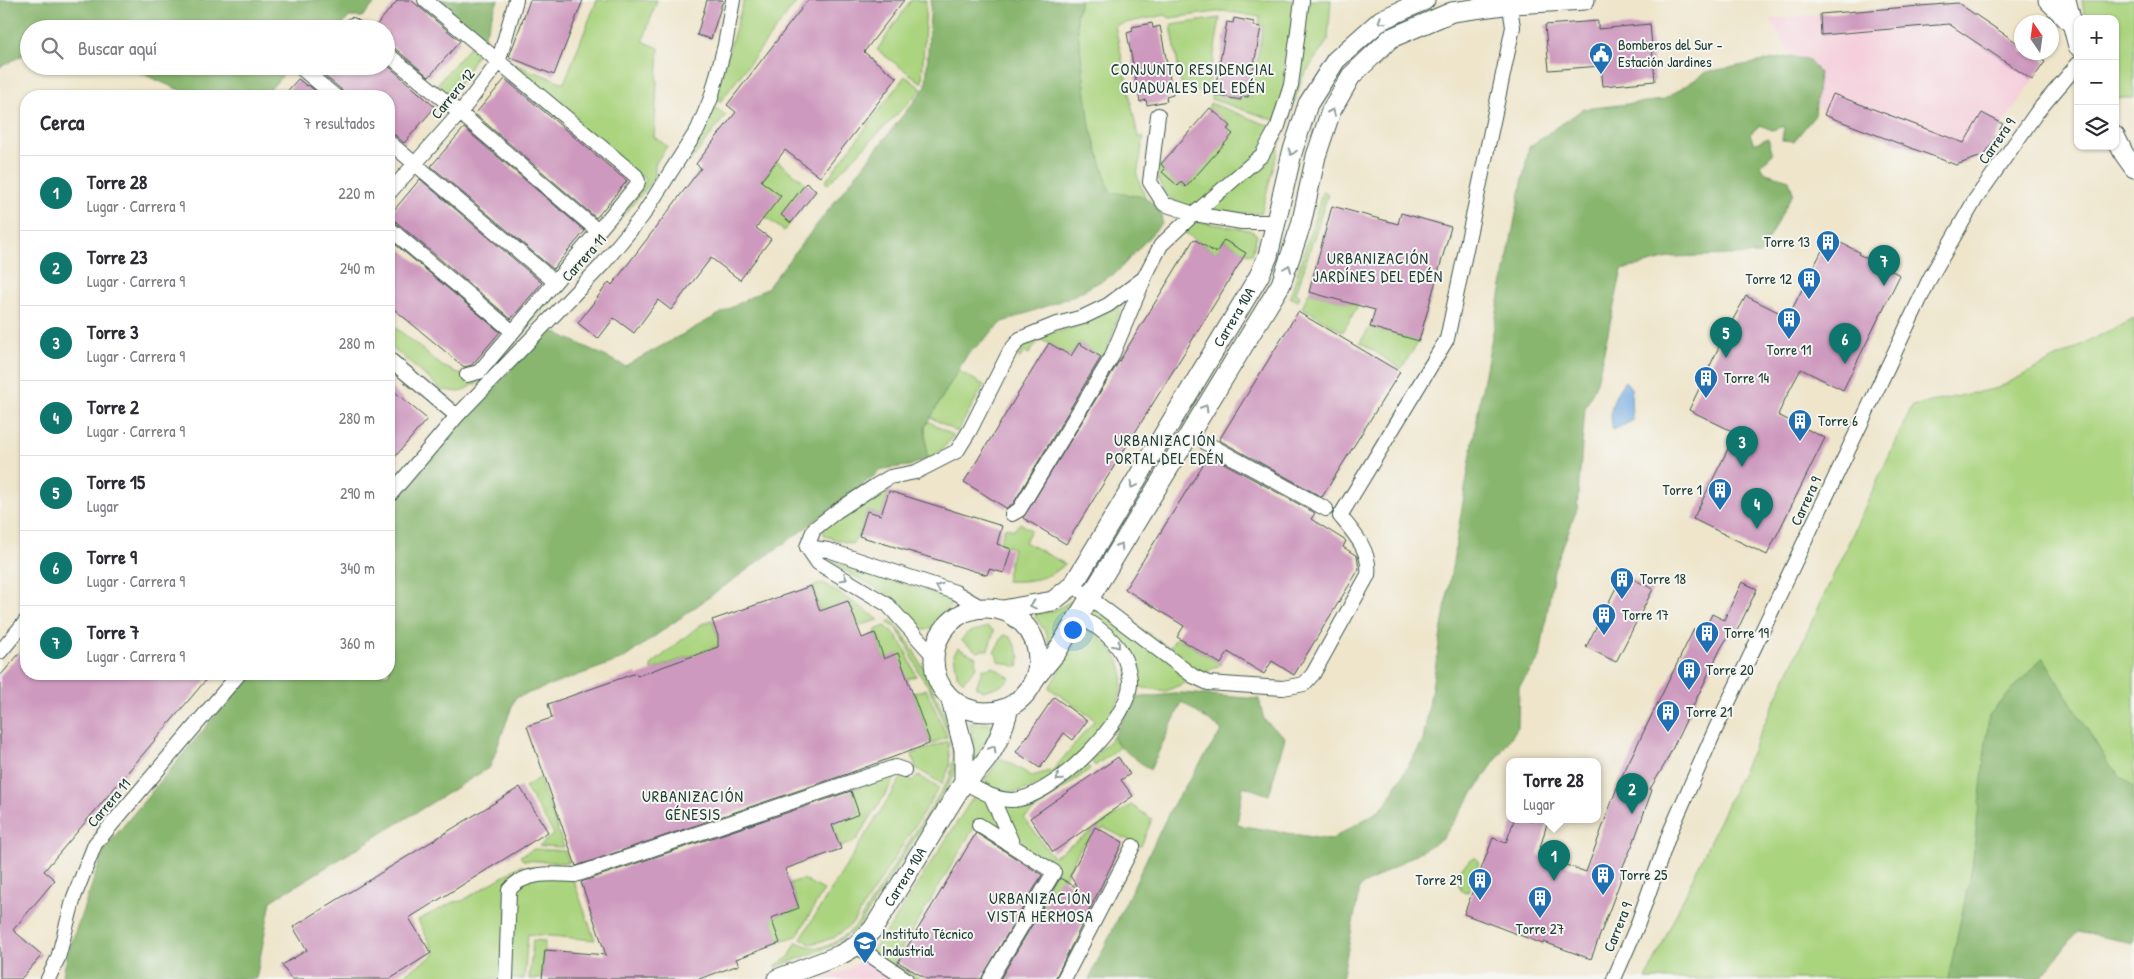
<!DOCTYPE html>
<html lang="es">
<meta charset="utf-8">
<style>
:root{--surface:#fff;--page:#f7f7f7;--text:#2b2b33;--muted:#7c7c81;--line:#e1e1e2;--accent:#0f766e}
body{margin:0;font-family:"Patrick Hand",sans-serif;background:var(--page);color:var(--text)}
.controls{position:absolute;right:15px;top:15px;display:grid;overflow:hidden;border-radius:10px;box-shadow:0 1px 4px #0004}
.controls button{width:45px;height:45px;display:grid;place-items:center;padding:0;border:0;border-bottom:1px solid var(--line);background:var(--surface);color:var(--text);font:25px sans-serif}
.compass{position:absolute;left:2014px;top:15px;width:45px;height:45px;border-radius:50%;background:var(--surface);box-shadow:0 1px 4px #0004;rotate:347deg}
.you{position:absolute;left:1072px;top:629px;width:18px;height:18px;margin:-12px;border:4px solid #fff;border-radius:50%;background:#1a73e8;box-shadow:0 0 0 8px #1a73e833}
.badge{display:grid;place-items:center;width:32px;height:32px;border-radius:50%;background:var(--accent);color:#fff;font-size:16px;font-weight:700}
.pin{position:absolute;translate:-50% -41px;filter:drop-shadow(0 1px 2px #0008)}
.pin::after{content:'';position:absolute;top:26px;width:18px;height:15px;background:inherit;clip-path:polygon(0 0,100% 0,50% 100%)}
.popup{position:absolute;left:1506px;top:758px;width:95px;height:65px;box-sizing:border-box;display:grid;place-content:center;border-radius:10px;background:var(--surface);filter:drop-shadow(0 1px 4px #0005);font-size:16px;white-space:nowrap;color:var(--muted)}
.popup b{font-size:19px;color:var(--text)}
.popup::after{content:'';position:absolute;left:50%;top:100%;margin-left:-10px;border:10px solid transparent;border-top-color:var(--surface)}
.list{margin:0;padding:0;list-style:none}
h2{display:flex;justify-content:space-between;align-items:center;height:65px;margin:0;padding:0 20px;font-size:21px}
h2 small{font-size:16px;font-weight:400;color:var(--muted)}
.list li{display:grid;grid-template-columns:32px 1fr auto;gap:15px;align-items:center;box-sizing:border-box;height:75px;padding:0 20px;border-top:1px solid var(--line)}
.list b{display:block;font-size:19px;white-space:nowrap}
.list p{margin:0;font-size:16px;white-space:nowrap;color:var(--muted)}
.list em{font-size:16px;font-style:normal;color:var(--muted)}
.icon{flex:none;width:28px;height:28px;fill:none;stroke:currentColor;stroke-width:2;stroke-linecap:round;stroke-linejoin:round}
.map{position:relative;flex:none;width:2134px;height:979px;overflow:hidden}
.search{position:absolute;background:var(--surface);box-shadow:0 1px 4px #0004;left:20px;top:20px;width:375px;height:55px;display:flex;align-items:center;gap:12px;box-sizing:border-box;padding:0 18px;border-radius:28px;color:var(--muted);font-size:19px}
.panel{position:absolute;background:var(--surface);box-shadow:0 1px 4px #0004;left:20px;top:90px;width:375px;height:590px;border-radius:20px}
.map>svg:first-child{display:block}
</style>
<div class="map">
<svg width="2134" height="979" viewBox="0 0 2134 979">
<rect width="100%" height="100%" fill="#f6f6f2"/>
<filter id="ink" filterUnits="userSpaceOnUse"><feTurbulence type="fractalNoise" baseFrequency=".02" numOctaves="2"/><feDisplacementMap in="SourceGraphic" scale="10" xChannelSelector="R" yChannelSelector="G"/><feConvolveMatrix kernelMatrix="1 2 1 2 8 2 1 2 1" color-interpolation-filters="sRGB"/></filter>
<filter id="wash" filterUnits="userSpaceOnUse"><feTurbulence type="fractalNoise" baseFrequency=".0096" numOctaves="4" result="noise"/><feDisplacementMap in="SourceGraphic" scale="20" xChannelSelector="R" yChannelSelector="G"/><feGaussianBlur stdDeviation="1.12" result="paint"/><feColorMatrix in="noise" values="0 0 0 0 0 0 0 0 0 0 0 0 0 0 0 0 0 1.4 0 .05"/><feComposite in="paint" operator="in"/></filter>
<g filter="url(#wash)">
<rect width="100%" height="100%" fill="#eee5cb"/>
<path fill="#f5cfdc" d="M1948,4L2022,52L2031,53L2045,62L2003,124L1985,155L1824,115L1815,100L1810,61L1791,56L1770,19Z
M865,959L897,979H823L848,969Z"/>
<path fill="#abd47f" stroke="#65885a" d="M597,0H657L643,41L659,48L654,137L667,146L655,164V178L483,380L460,392L442,390L389,345V322L442,366L467,377L481,375L646,180L502,64L503,60L564,83Z
M744,0H798L720,102L715,98Z
M911,0L926,1L922,83L877,50Z
M1081,0H1331L1328,40L1302,78L1295,100H1288L1277,121L1211,99L1212,91L1221,92L1220,96L1240,100L1241,96L1251,98L1263,26L1259,24L1260,17L1224,11L1170,18L1165,15L1115,25L1138,137H1144L1137,175L1145,197L1110,193L1090,127L1076,15Z
M2082,0H2134V98H2115V19H2085Z
M1220,18L1208,90L1183,94L1171,25Z
M472,44L479,49L467,73L446,100L433,89Z
M905,76L922,89L828,184L825,182Z
M1210,103L1283,131L1261,214C1239,213 1184,212 1169,197C1161,190 1158,179 1155,169L1160,165L1165,169L1162,172L1186,187L1232,134L1227,129L1230,126L1207,112Z
M709,104L726,115L690,162L683,158Z
M777,161L806,183L791,203L800,211L784,231L745,202Z
M1323,191L1328,194L1296,293L1300,296L1298,301L1290,297Z
M1195,221L1250,230L1257,235L1252,254L1246,253L1224,240L1216,253L1182,231Z
M1309,292L1358,305L1343,332L1302,307Z
M1122,303L1106,354L1101,357L1079,343L1071,356L1040,339L1029,354L1024,352L1020,358L1015,355C1033,331 1055,335 1080,325C1094,319 1108,310 1122,303Z
M2134,318V789L2108,763L1972,868L1948,979H1646L1912,406L1998,388Z
M1370,327L1419,341L1401,369L1360,342Z
M957,370L984,385L957,432L930,417Z
M928,421L954,436L938,453L927,459L925,427Z
M884,488L889,491L881,515L867,511L859,536L852,544L825,536L823,530Z
M1020,523L1031,530L1025,542L1065,564C1048,580 1028,582 1006,581L1013,548L1000,543L1005,527L1014,530Z
M826,557L843,565L944,597L950,603V607L929,629L924,630L893,598L837,566Z
M823,583L871,614L879,620L857,626L820,611L812,587Z
M1098,598L1169,648L1177,637L1221,664L1194,679L1166,691L1138,687C1137,677 1136,665 1132,655C1126,639 1104,622 1089,615Z
M1073,600L1076,602L1052,645L1048,644L1047,634L1035,617L1037,613C1051,613 1061,608 1073,600Z
M712,620L721,645L652,670L651,665L700,625Z
M891,620C915,645 928,679 942,710C947,721 954,733 955,746C957,756 956,766 954,776L858,928L832,946L776,967V965L789,957L797,942C823,955 836,943 856,926L950,777L954,758L950,737L929,687L920,675L906,643L896,628L888,623Z
M885,626C903,638 908,657 916,676L907,679L898,654L884,659L875,630Z
M988,627L994,631L988,650H982L978,652L961,640L967,633Z
M1089,630C1097,633 1102,640 1109,647C1121,659 1125,675 1121,692C1111,730 1038,809 996,789C990,786 987,785 985,779L1001,758L1032,776L1053,770L1095,720L1049,688L1082,631Z
M1004,635L1011,637L1020,657L1018,667L998,661L997,656L994,652Z
M958,648L976,657L975,662L977,666L963,682L957,675L954,654Z
M992,666L1010,678L1003,685L983,691L976,687L983,668L988,669Z
M926,689L947,737L931,744L913,693Z
M970,723L993,724L996,727L977,761L973,759L974,743Z
M1113,737L1120,747L1095,766L1091,760Z
M948,741L950,766L942,784L916,768L912,754Z
M1087,765L1090,769L1024,818L1053,857L1131,805L1152,819L1141,846L1104,828L1082,845L1011,979H992L1057,869L978,821L893,963L920,979H897L863,956L875,947L890,927L974,796C991,795 1007,802 1024,803C1044,804 1072,777 1087,765Z
M898,774L855,842L840,847L832,824L859,814L851,790Z
M903,775L913,781L917,775L939,788L853,923L834,938L810,944L801,938Z
M539,778L564,847L539,846L554,834L525,787Z
M534,849L565,851L569,863L523,860L520,856Z
M1474,857L1479,862L1468,892L1462,891L1454,874Z
M520,866L570,871L595,940L528,934L524,979H397L435,954L418,920L454,902L462,901Z
M803,879L824,890L797,936L779,941L771,918L799,908L790,883Z
M533,940L545,941L542,979H529Z"/>
<path fill="#88b66e" stroke="#547a51" d="M0,0H378L362,17H349L339,29H29V52L0,67Z
M437,0H498L483,39Z
M931,0H1081L1076,15L1090,127L1110,192L1145,197L1161,211L1162,223L1116,273L1071,297L1003,322L967,355L925,427L927,459L909,466L883,469L808,526L623,659L515,698L490,767L271,901L256,979H62L68,952L105,848L250,674H389V506L457,423L551,330L625,366L767,288L926,86Z
M1791,56L1810,61L1819,73L1815,115L1794,141L1782,140L1784,126L1772,130L1760,125L1750,134L1754,144L1768,138L1773,154L1761,165L1766,173L1789,180L1793,193L1760,254L1672,257L1622,270L1597,382L1585,408L1577,509L1554,570L1540,657L1519,687L1518,727L1442,839L1360,887L1342,979H1089L1171,808L1222,730L1182,702L1150,770L1120,747L1113,737L1134,698L1183,693L1259,699L1264,720L1285,737L1269,795L1243,786L1237,825L1330,840L1382,809L1423,741L1481,394L1529,147L1583,109L1663,100L1707,72Z
M124,66H291L264,96H241L234,91L189,94Z
M2043,657L2108,763L2134,789V943L2077,932L2040,979H1948L1972,868L1989,715Z"/>
<path fill="#74abe3" stroke="#4a748c" d="M1625,381L1631,388L1632,421L1613,430C1608,411 1613,396 1625,381Z"/>
<g id="blocks">
<path fill="#ce99be" d="M398,0H411L460,41L429,77L392,46L386,44V29H373Z
M530,0H583L554,75L509,57Z
M707,0H723L711,39L697,35Z
M808,0H904L864,52L897,78L820,177L785,150L761,181L781,196L756,228L771,239L740,280L711,258L671,310L658,300L634,333L614,318L598,339L578,323L609,282L612,285L701,168L696,164L736,112L727,105Z
M1958,3L2022,46V52H2031L2045,62L2032,80L1949,24L1821,35L1820,14Z
M1234,18L1254,22V26L1261,27L1248,97L1241,96V100L1214,95L1227,22L1233,23Z
M1598,21V29L1650,24L1655,81L1603,86L1601,66L1549,70L1545,25Z
M1152,23L1153,28L1160,26L1173,95L1166,97L1167,101L1147,105L1146,100L1140,102L1127,33L1133,31L1132,27Z
M386,64L435,107L404,143L395,135L389,133V96H344L341,89L320,72L325,66H386Z
M298,79L307,86L308,85L322,96H283Z
M505,79L627,181L596,218L475,114Z
M1833,94L1964,143L1982,113L2003,124L1985,155L1956,165L1824,115Z
M1210,108L1231,126L1227,129L1233,134L1186,187L1181,182L1178,186L1162,172L1165,169L1161,164Z
M464,128L585,231L553,269L431,166Z
M420,179L542,283L511,319L395,221L389,219V216Z
M806,183L816,191L791,223L781,215Z
M1332,206L1398,224L1401,213L1451,227L1419,341L1370,327L1375,310L1309,292Z
M1829,237L1859,252L1858,254L1900,275L1843,390L1801,369L1786,397L1778,415L1825,438L1767,555L1693,519L1736,433L1689,410L1726,332L1746,296L1788,317Z
M389,239L500,332L472,365L464,367L389,305Z
M1194,239L1216,253L1224,240L1246,253L1066,544L1023,518Z
M1298,312L1400,372L1322,497L1219,440Z
M1049,343L1071,356L1079,343L1101,357L1013,504L1006,508L964,482Z
M389,387L427,419L389,464Z
M1209,455L1315,513L1311,519L1346,541L1343,547L1357,556L1359,569L1294,675L1272,661L1264,674L1228,652L1221,664L1177,637L1184,626L1125,589Z
M889,491L1002,526L997,544L1011,549L1004,573L989,569L987,575L859,536L867,511L881,515Z
M1623,574L1653,589L1616,662L1586,647Z
M1742,582L1757,589L1736,633L1734,637L1729,635L1721,648L1665,764L1650,789L1652,790L1633,844L1623,866L1620,882L1591,959L1544,942L1543,944L1464,914L1493,838L1506,843L1514,820H1548L1538,855L1586,872L1619,782L1694,629L1703,633L1712,614L1724,620Z
M811,586L820,611L848,601L862,638L875,633L884,659L898,653L929,739V744L847,774L576,866L527,726L552,718L548,704L636,673L637,676L718,647V636L712,620Z
M26,646V674H211L44,871L55,880L13,930L42,955L21,979H0V676Z
M1054,697L1087,721L1073,740L1064,733L1040,768L1016,752Z
M1118,757L1130,774L1121,780L1133,796L1053,852L1030,818Z
M520,787L548,832L409,918L431,953L390,979H291L282,965L307,950L293,927Z
M851,791L859,814L832,825L841,849L785,869L799,908L771,918L780,943L736,959L739,965L699,979H542L545,950L606,955L581,882Z
M1095,827L1123,842L1055,979H1000L1060,878L1079,889L1070,876Z
M976,833L1042,875L981,979H927L898,962Z"/>
</g>
</g>
<g filter="url(#ink)">
<use href="#blocks" fill-opacity="0" stroke="#3e564b" stroke-width="1"/>
<g fill="none" stroke-linecap="round" stroke-linejoin="round">
<g stroke="#3e564b" stroke-width="16">
<path id="street" d="M425,0L636,176L638,181L637,185L479,372L467,375
M352,25L357,29
M386,53L460,113L598,231
M301,68L335,96
M1158,115L1150,182L1164,204L1194,214L1242,222H1276
M389,142L555,282
M389,193L460,113L498,63L516,0
M389,228L513,332
M389,359L457,416
M1206,443L1326,509
M389,496L457,416L602,265L643,215L698,129L711,98L725,45L733,0
M1012,514L1019,510L1111,358L1144,279
M807,547L814,529L837,511L875,486L890,477L916,472L957,451L970,430L1010,351L1020,339L1054,325L1083,317L1108,305L1144,278L1161,245L1194,214L1262,155L1278,126L1291,85L1302,0
M807,547L828,550L955,592L982,608
M807,547L818,563L888,605L933,655
M1073,585L1193,676L1208,683L1283,688L1304,684L1313,674L1368,575C1371,551 1354,533 1340,516L1447,339L1513,27L1509,0
M0,652L26,621
M964,782C979,790 993,799 1010,800C1049,802 1133,719 1130,680C1127,648 1105,630 1078,616
M991,796L1014,847
M979,825L1054,872L990,979
M856,946L906,979
M48,979L58,958L74,897L95,844L239,674
M506,979L509,890C524,871 553,874 575,875L895,767L904,770
M1064,979L1133,846
M1614,979L1637,926L1670,832L1716,728L1930,278L1975,200L2037,112L2078,64"/>
</g>
<g stroke="#3e564b" stroke-width="21">
<g id="secondary">
<path d="M2048,0L2071,23"/>
<path d="M2066,0L2078,46"/>
<path d="M2115,136L2124,154L2134,168"/>
<circle cx="986" cy="660" r="52"/>
<path id="s1" d="M1003,610L1053,601L1073,585L1259,276L1268,256L1292,153L1308,104L1336,60L1381,20L1425,0"/>
<path d="M1036,677L1056,653L1281,284L1301,225L1316,156L1331,111L1351,76L1391,38L1452,12L1511,4L1585,0"/>
<path d="M951,700L964,749V782"/>
<path id="s2" d="M777,979L840,955L856,946L873,929L964,782C989,764 1002,737 1009,707"/>
</g>
</g>
<use href="#street" stroke="#fff" stroke-width="14"/>
<use href="#secondary" stroke="#fff" stroke-width="19"/>
</g>
<defs><path id="oneway-chevron" d="M-2-3.5L2.5 0L-2 3.5" fill="none" stroke-width="1.6" stroke-linecap="round" stroke-linejoin="round" transform="scale(1.25)"/></defs>
<g stroke="#8f9e9a">
<use href="#oneway-chevron" transform="translate(1381 21) rotate(147)"/>
<use href="#oneway-chevron" transform="translate(1332 112) rotate(-66)"/>
<use href="#oneway-chevron" transform="translate(1292 152) rotate(106)"/>
<use href="#oneway-chevron" transform="translate(1288 268) rotate(-69)"/>
<use href="#oneway-chevron" transform="translate(1205 408) rotate(-58)"/>
<use href="#oneway-chevron" transform="translate(1133 485) rotate(121)"/>
<use href="#oneway-chevron" transform="translate(1120 546) rotate(-58)"/>
<use href="#oneway-chevron" transform="translate(844 578) rotate(31)"/>
<use href="#oneway-chevron" transform="translate(939 587) rotate(-161)"/>
<use href="#oneway-chevron" transform="translate(1033 605) rotate(169)"/>
<use href="#oneway-chevron" transform="translate(1117 645) rotate(51)"/>
<use href="#oneway-chevron" transform="translate(993 749) rotate(-58)"/>
<use href="#oneway-chevron" transform="translate(1059 778) rotate(140)"/>
</g>
</g>
<defs>
<g id="civic-pin" transform="scale(1.25)"><path d="M0 17L-7.5 6A9.5 9.5 0 1 1 7.5 6Z" fill="#1f6fb2" stroke="#f6f6f2"/><path d="M-.6-6.5H3V-4.5H.6V-3L4-1V1h2V6H-6V1h2V-1L-.6-3ZM-1.2 2.5V6h2.4V2.5Z" fill="#fff"/></g>
<g id="building-pin" transform="scale(1.25)"><path d="M0 17L-7.5 6A9.5 9.5 0 1 1 7.5 6Z" fill="#1f6fb2" stroke="#f6f6f2"/><path d="M-4-6H4V6H1V3H-1V6H-4ZM-2.5-4.3h1.7v1.8h-1.7ZM.8-4.3h1.7v1.8H.8ZM-2.5-1h1.7V.8h-1.7ZM.8-1h1.7V.8H.8Z" fill="#fff"/></g>
<g id="university-pin" transform="scale(1.25)"><path d="M0 17L-7.5 6A9.5 9.5 0 1 1 7.5 6Z" fill="#1f6fb2" stroke="#f6f6f2"/><path d="M0-5L7-2L0 1L-7-2ZM-4 1L0 2.5L4 1V4Q0 6-4 4Z" fill="#fff"/></g>
</defs>
<g fill-rule="evenodd">
<use href="#civic-pin" x="1601" y="54"/>
<use href="#building-pin" x="1828" y="242"/>
<use href="#building-pin" x="1809" y="279"/>
<use href="#building-pin" x="1789" y="319"/>
<use href="#building-pin" x="1706" y="378"/>
<use href="#building-pin" x="1800" y="421"/>
<use href="#building-pin" x="1720" y="490"/>
<use href="#building-pin" x="1622" y="579"/>
<use href="#building-pin" x="1604" y="615"/>
<use href="#building-pin" x="1707" y="633"/>
<use href="#building-pin" x="1689" y="670"/>
<use href="#building-pin" x="1668" y="712"/>
<use href="#building-pin" x="1603" y="875"/>
<use href="#building-pin" x="1480" y="880"/>
<use href="#building-pin" x="1540" y="898"/>
<use href="#university-pin" x="865" y="943"/>
</g>
<g text-anchor="middle" stroke-width="4" stroke-linejoin="round" paint-order="stroke">
<g font-size="15" fill="#1f3d34" stroke="#f6f6f2" text-anchor="start">
<text x="1618" y="50">Bomberos del Sur -<tspan x="1618" dy="17">Estación Jardines</tspan></text>
<text x="1810" y="247" text-anchor="end">Torre 13</text>
<text x="1792" y="284" text-anchor="end">Torre 12</text>
<text x="1789" y="355" text-anchor="middle">Torre 11</text>
<text x="1724" y="383">Torre 14</text>
<text x="1818" y="426">Torre 6</text>
<text x="1702" y="495" text-anchor="end">Torre 1</text>
<text x="1640" y="584">Torre 18</text>
<text x="1622" y="620">Torre 17</text>
<text x="1724" y="638">Torre 19</text>
<text x="1706" y="675">Torre 20</text>
<text x="1686" y="717">Torre 21</text>
<text x="1620" y="880">Torre 25</text>
<text x="1462" y="885" text-anchor="end">Torre 29</text>
<text x="1540" y="934" text-anchor="middle">Torre 27</text>
<text x="882" y="939">Instituto Técnico<tspan x="882" dy="17">Industrial</tspan></text>
</g>
<g font-size="15" fill="#1f3d34" stroke="#f6f6f2">
<text transform="translate(453 94) rotate(-51)" y="5">Carrera 12</text>
<text transform="translate(1997 141) rotate(-55)" y="5">Carrera 9</text>
<text transform="translate(584 258) rotate(-48)" y="5">Carrera 11</text>
<text dy="5" stroke="none"><textPath href="#s1" startOffset="389">Carrera 10A</textPath></text>
<text transform="translate(1806 501) rotate(-65)" y="5">Carrera 9</text>
<text transform="translate(109 803) rotate(-50)" y="5">Carrera 11</text>
<text dy="5" stroke="none"><textPath href="#s2" startOffset="171">Carrera 10A</textPath></text>
<text transform="translate(1618 927) rotate(-68)" y="5">Carrera 9</text>
</g>
<g font-size="16" letter-spacing="1" fill="#1f3d34" stroke="#f6f6f2">
<text x="1193" y="75">CONJUNTO RESIDENCIAL<tspan x="1193" dy="18">GUADUALES DEL EDÉN</tspan></text>
<text x="1378" y="264">URBANIZACIÓN<tspan x="1378" dy="18">JARDÍNES DEL EDÉN</tspan></text>
<text x="1165" y="446">URBANIZACIÓN<tspan x="1165" dy="18">PORTAL DEL EDÉN</tspan></text>
<text x="693" y="802">URBANIZACIÓN<tspan x="693" dy="18">GÉNESIS</tspan></text>
<text x="1040" y="904">URBANIZACIÓN<tspan x="1040" dy="18">VISTA HERMOSA</tspan></text>
</g>
</g>
</svg>
<div class="controls">
<button>+</button>
<button>−</button>
<button><svg class="icon" aria-label="layers" viewBox="0 0 24 24"><path d="M12 4l9 5-9 5-9-5zM3 14l9 5 9-5"/></svg></button>
</div>
<svg class="compass" viewBox="-18 -18 36 36"><path d="M0-13l5 13h-10z" fill="#e53935"/><path d="M0 13l5-13h-10z" fill="#7c7c81"/></svg>
<div class="you"></div>
<div class="pin badge" style="left:1554px;top:881px">1</div>
<div class="popup"><b>Torre 28</b>Lugar</div>
<div class="pin badge" style="left:1632px;top:814px">2</div>
<div class="pin badge" style="left:1742px;top:467px">3</div>
<div class="pin badge" style="left:1757px;top:529px">4</div>
<div class="pin badge" style="left:1726px;top:358px">5</div>
<div class="pin badge" style="left:1845px;top:364px">6</div>
<div class="pin badge" style="left:1884px;top:286px">7</div>
<div class="search"><svg class="icon" aria-label="search" viewBox="0 0 24 24"><circle cx="10" cy="10" r="6"/><path d="M15 15l6 6"/></svg>Buscar aquí</div>
<section class="panel">
<h2>Cerca<small>7 resultados</small></h2>
<ul class="list">
<li><span class="badge">1</span><div><b>Torre 28</b><p>Lugar · Carrera 9</p></div><em>220 m</em></li>
<li><span class="badge">2</span><div><b>Torre 23</b><p>Lugar · Carrera 9</p></div><em>240 m</em></li>
<li><span class="badge">3</span><div><b>Torre 3</b><p>Lugar · Carrera 9</p></div><em>280 m</em></li>
<li><span class="badge">4</span><div><b>Torre 2</b><p>Lugar · Carrera 9</p></div><em>280 m</em></li>
<li><span class="badge">5</span><div><b>Torre 15</b><p>Lugar</p></div><em>290 m</em></li>
<li><span class="badge">6</span><div><b>Torre 9</b><p>Lugar · Carrera 9</p></div><em>340 m</em></li>
<li><span class="badge">7</span><div><b>Torre 7</b><p>Lugar · Carrera 9</p></div><em>360 m</em></li>
</ul>
</section>
</div>
